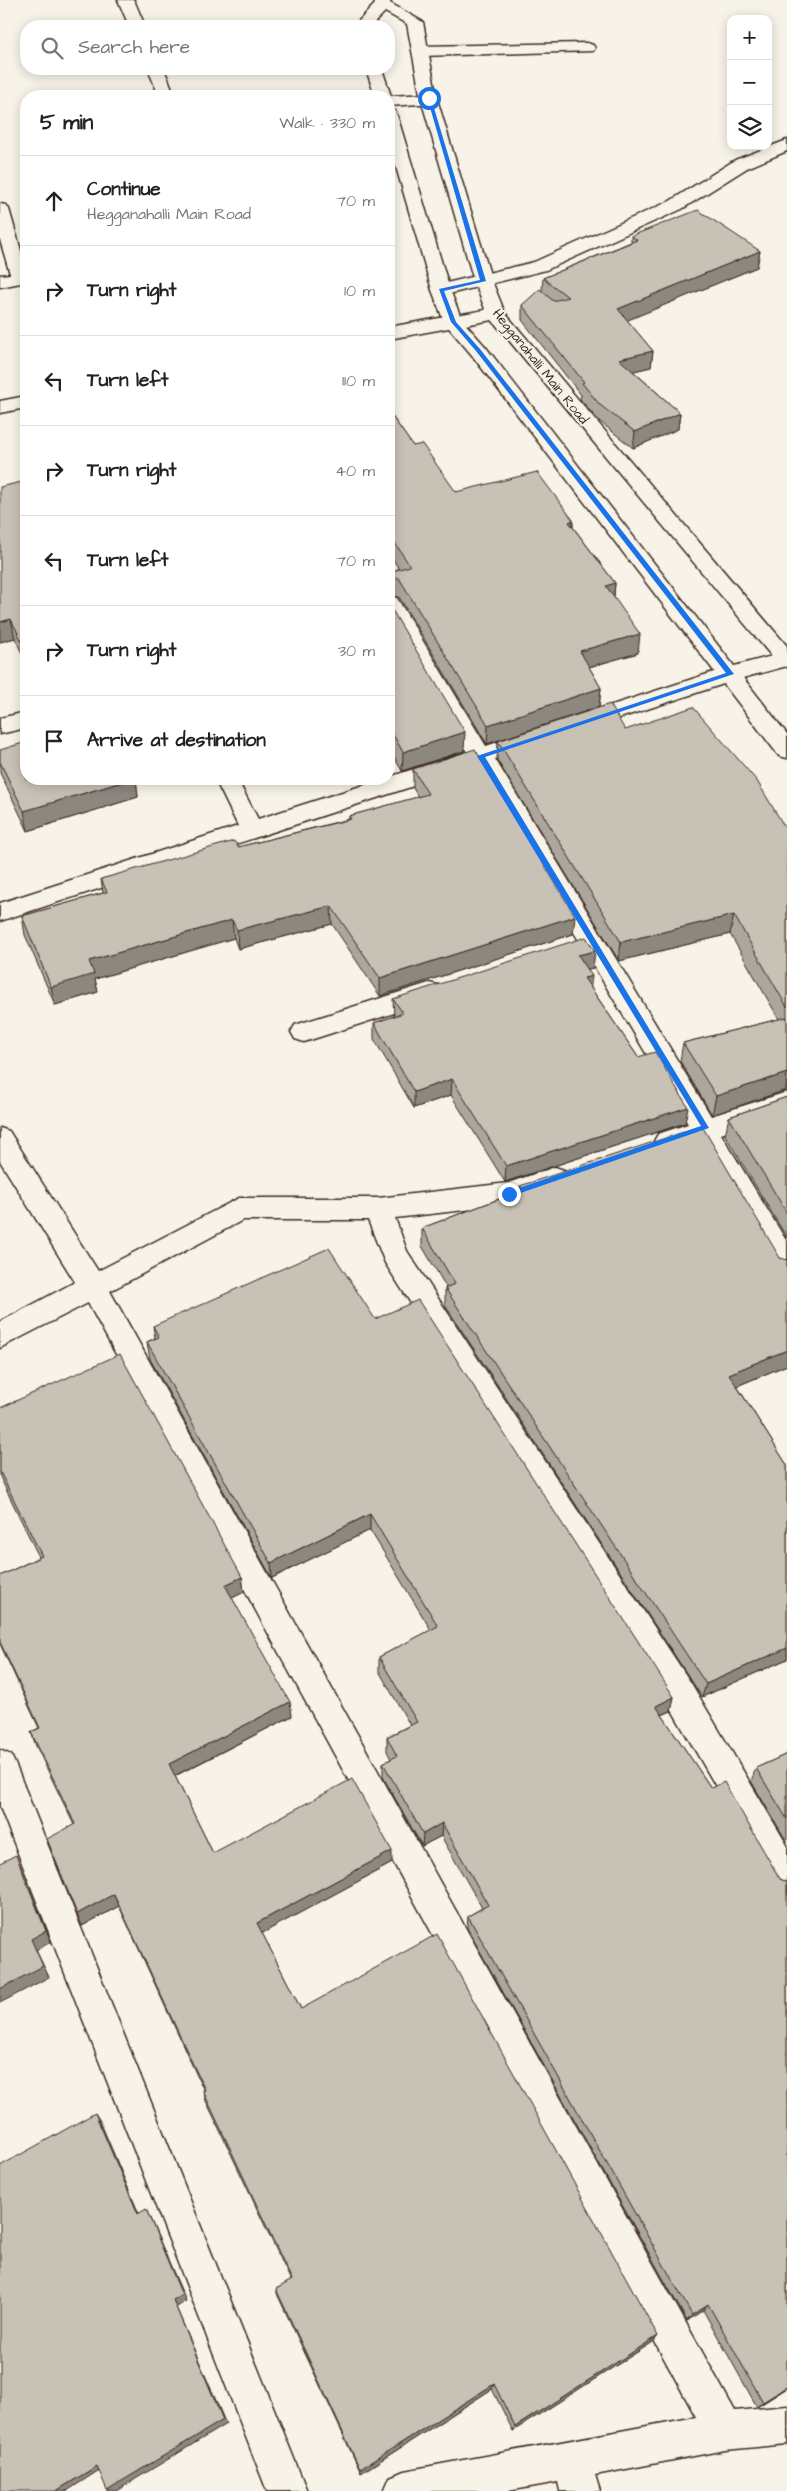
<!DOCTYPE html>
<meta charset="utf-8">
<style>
:root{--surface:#fff;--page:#f2f2f2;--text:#222;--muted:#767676;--line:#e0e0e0}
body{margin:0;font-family:"Architects Daughter",sans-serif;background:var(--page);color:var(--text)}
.controls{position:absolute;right:15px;top:15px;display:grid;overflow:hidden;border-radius:10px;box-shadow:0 2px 12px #0003}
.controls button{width:45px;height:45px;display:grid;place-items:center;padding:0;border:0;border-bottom:1px solid var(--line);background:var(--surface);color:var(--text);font:25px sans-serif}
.stop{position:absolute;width:15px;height:15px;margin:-11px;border:4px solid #1a73e8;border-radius:50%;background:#fff}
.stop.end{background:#1a73e8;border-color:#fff;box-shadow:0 1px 5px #0008}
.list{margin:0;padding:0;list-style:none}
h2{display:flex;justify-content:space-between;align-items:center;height:65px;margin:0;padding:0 20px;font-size:21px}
h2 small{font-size:16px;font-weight:400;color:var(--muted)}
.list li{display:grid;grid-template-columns:32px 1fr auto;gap:15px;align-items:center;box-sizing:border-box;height:90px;padding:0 20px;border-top:1px solid var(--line)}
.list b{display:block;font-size:19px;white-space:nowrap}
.list p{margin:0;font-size:16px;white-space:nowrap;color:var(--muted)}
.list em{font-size:16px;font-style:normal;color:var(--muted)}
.icon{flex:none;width:28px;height:28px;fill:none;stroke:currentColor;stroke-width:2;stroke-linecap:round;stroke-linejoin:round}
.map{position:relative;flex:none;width:787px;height:2491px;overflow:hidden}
.search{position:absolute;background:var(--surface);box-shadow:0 2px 12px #0003;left:20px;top:20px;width:375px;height:55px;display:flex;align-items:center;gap:12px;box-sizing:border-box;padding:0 18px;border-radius:20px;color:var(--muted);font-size:19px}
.panel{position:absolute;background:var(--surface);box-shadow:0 2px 12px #0003;left:20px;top:90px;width:375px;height:695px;border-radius:20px}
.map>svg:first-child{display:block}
</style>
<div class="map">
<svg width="787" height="2491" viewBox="0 0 787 2491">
<rect width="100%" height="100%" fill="#f7f3e8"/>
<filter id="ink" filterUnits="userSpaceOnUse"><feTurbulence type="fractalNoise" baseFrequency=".02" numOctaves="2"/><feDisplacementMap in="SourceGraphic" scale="10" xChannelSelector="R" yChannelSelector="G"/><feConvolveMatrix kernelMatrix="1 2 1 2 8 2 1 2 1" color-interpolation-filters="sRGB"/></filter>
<g filter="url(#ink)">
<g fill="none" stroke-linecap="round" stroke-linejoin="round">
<g stroke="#3b2a1e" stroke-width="3">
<path id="street" d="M118,0H134L145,26H129Z
M587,43L593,45L595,48L593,51L421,56L413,51L421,46Z
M148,69H164L175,96H159Z
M429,94L435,95L437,99L435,103L389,106L388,96Z
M787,140V151L747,168L682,209L546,270L441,296L434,294L432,290L434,286L534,262L670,201L735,160Z
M0,204L6,205L9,209L26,268V282L0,287V275L10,274L0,240Z
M496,308L503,310L505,314L503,318L389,339V327Z
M26,396V408L0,413V401Z
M389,596L397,598L486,746L532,731L540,734L543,739L540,744L495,759L711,1116L787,1092V1112L721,1134L787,1242V1277L777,1274L698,1141L667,1151L658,1148L654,1141L658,1134L688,1124L475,766L0,921V903L238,826L215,779H237L258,819L467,752L389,621Z
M787,652V666L739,679L580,731L572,728L569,723L572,718L723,669Z
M26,712V728L0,734V718Z
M429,983L438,985L442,992L438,999L304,1042L295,1039L291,1032L295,1025Z
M0,1128L9,1131L98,1271L239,1198H378L508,1183L555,1167L564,1170L568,1178L564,1186L509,1205L395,1218L407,1251L691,1683L787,1845V1894L775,1889L669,1705L385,1263L368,1220H243L110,1291L735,2411L787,2406V2444L725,2450L595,2475L600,2491H560L558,2482L508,2491H384L390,2477L404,2471L696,2417L88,1303L0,1348V1322L75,1282L0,1161Z
M0,1750L11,1755L16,1766L307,2491H267L0,1807Z"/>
</g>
<g stroke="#3b2a1e" stroke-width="3">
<path id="secondary" d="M374,0H390V3L423,22L437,99L492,281L505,313L787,646V667L779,665L487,314L474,281L421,99L407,24L385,12L371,26H354L375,4Z
M366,69H382L391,96L389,100V96H375Z
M389,110L395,111L397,115L450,290L462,320L485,346L787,734V758L779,756L471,354L444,322L432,290L389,143Z"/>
</g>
<use href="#street" fill="#f7f3e8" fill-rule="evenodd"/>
<use href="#secondary" fill="#f7f3e8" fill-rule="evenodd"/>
</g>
<path fill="#aca69d" stroke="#3b2a1e" d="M631,236L760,251L757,267L627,320L653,351L651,367L633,371L680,413L678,429L633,448L599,421L580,399L581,395L522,320V305L542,291L543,278L631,242Z
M389,412L413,446L456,492L573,520V527L615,583L614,597L638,653L589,667L601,688L599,707L487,744L399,597L389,595V572L399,569L389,553Z
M26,481V662L15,638L0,642Z
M389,605L464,751L402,771L389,748Z
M625,730L787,831V1091L712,1115L680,1061L683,1043L779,1019L730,934L619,961L497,760L498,741Z
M0,750L26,779H136L138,797L28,831L0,773Z
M413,769L573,934L380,996L332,924L238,949L234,938L95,979L98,992L55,1005L25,935L22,916L103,893L101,879L238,847L349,819V816L418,797L413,788Z
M593,968L588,969L591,988L638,1057L685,1123L505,1182L451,1095L414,1108L374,1039V1023L394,1016L393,999Z
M787,1097V1238L725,1135L729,1117Z
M520,1186L787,1260V1365L737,1386L787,1465V1659L702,1697L445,1305V1288L446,1287L422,1246V1228L520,1191Z
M375,1319L674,1697L671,1711L662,1715L711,1788L780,1879L787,1882V2388L757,2407L703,2310L687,2321L467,1928L468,1916L482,1908L441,1836L422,1846L383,1777V1763L391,1759L387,1751V1737L410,1725L379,1671V1657L431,1630L370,1530L272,1578L150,1359L147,1342L155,1338L153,1326Z
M0,1408L242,1577L244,1592L232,1598L292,1716L175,1776L213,1853L392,1863L262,1933L301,2009L658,2336L653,2342L513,2431L492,2389L361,2473L278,2296L276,2289L291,2281L206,2101L203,2091H204L119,1906L82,1926L74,1825L36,1746L31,1732L39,1728L0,1644V1576L39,1557L0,1477Z
M787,1754V1842L751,1781L756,1768Z"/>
<path fill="#8c877f" stroke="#3b2a1e" d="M760,251L757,267L616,325L618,309Z
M653,351L651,367L617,375L619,359Z
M680,413L678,429L633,448L635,432Z
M573,520L572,540L569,522Z
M615,583L613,603L606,586Z
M11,619L15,638L0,642V622Z
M640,634L638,653L578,670L580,651Z
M601,688L599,707L487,744L488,725Z
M465,732L464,751L402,771L403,752Z
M132,779H136L138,797L28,831L24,811Z
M331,906L332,924L238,949L237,930Z
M734,915L730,934L619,961L621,942Z
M575,916L573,934L380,996V978Z
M232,920L234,938L95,979L98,992L55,1005L51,987L89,961Z
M595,951L593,968L577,972L578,955Z
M592,976L590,992L584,978Z
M787,1073L786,1090L712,1115L716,1096Z
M452,1079L451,1095L414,1108V1092Z
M688,1107L685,1123L505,1182L506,1166Z
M787,1350V1365L725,1391L729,1374Z
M370,1514V1530L272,1578L271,1563Z
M242,1577L244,1592L228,1600L225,1585Z
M787,1648V1659L702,1697L706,1684Z
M674,1697L671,1711L652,1719L656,1706Z
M290,1702L292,1716L172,1777L169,1764Z
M442,1823L441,1836L422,1846L423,1834Z
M392,1851V1863L259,1935L257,1923Z
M16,1855L51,1942L36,1950L49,1977L0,2003V1989L31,1939Z
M114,1894L119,1906L82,1926L77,1914Z
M95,2113L100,2121L142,2221L138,2214Z
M146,2209L186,2301L176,2307L226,2424L116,2491H107V2490L173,2300Z
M708,2304L703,2310L687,2321L692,2315Z
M658,2336L653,2342L513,2431L515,2427Z
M494,2384L492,2389L361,2473L360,2469Z
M787,2387V2388L757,2407L763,2402Z
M97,2466L101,2469L67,2491H56Z"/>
<path fill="#c8c1b6" stroke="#3b2a1e" d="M698,210L760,251L618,309L653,351L619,359L680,413L635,432L600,405L582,383L584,382L522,305L540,289L553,301L568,297L543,278L637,240L631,236Z
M389,412L413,446L422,444L456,492L537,472L573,520L569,522L615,583L606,586L640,634L580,651L601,688L488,725L399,578L389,575V572L410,566L389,534Z
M26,481V650L11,619L0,622V487Z
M389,605L465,732L403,752L389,728Z
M610,704L625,730L693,707L757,781L787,831V1007L734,915L621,942L498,741Z
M26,742V779H132L24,811L0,762V750Z
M475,749L575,916L380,978L331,906L237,930L232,920L89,961L94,974L51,987L22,916L107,892L101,879L234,841L238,847L351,819L349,816L428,794L413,769Z
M586,937L595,951L578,955L592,976L584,978L638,1057L655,1052L688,1107L506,1166L452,1079L414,1092L374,1023L403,1013L393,999Z
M787,1017V1073L716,1096L683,1043Z
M787,1097V1213L729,1117Z
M702,1126L780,1258L787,1260V1350L729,1374L787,1465V1648L706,1684L445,1288L455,1284L422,1228L523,1190L520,1186Z
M329,1248L375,1319L418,1300L674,1697L656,1706L711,1788L724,1782L780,1879L787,1882V2387L763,2402L708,2304L692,2315L468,1916L488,1905L442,1823L423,1834L383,1763L397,1756L387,1737L417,1722L379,1657L438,1626L370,1514L271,1563L147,1342L159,1337L153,1326Z
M120,1354L242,1577L225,1585L290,1702L169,1764L213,1853L352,1779L392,1851L257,1923L301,2009L437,1934L658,2336L515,2427L494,2384L360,2469L276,2289L292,2280L203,2091L205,2090L114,1894L77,1914L47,1839L75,1824L31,1732L40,1728L0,1642V1576L42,1556L0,1472V1408Z
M787,1754V1819L756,1768Z
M16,1855L46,1931L31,1939L43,1966L0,1989V1863Z
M95,2113L138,2214L146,2209L182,2295L173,2300L223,2420L107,2490L97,2466L56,2491H0V2166Z"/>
</g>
<path fill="#1a73e8" d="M427,97L431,98L486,281L444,291L456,322L480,349L734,674L485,757L709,1128L509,1197L505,1194L507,1192L701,1126L477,756L726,673L476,351L451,322L439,289L480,280Z"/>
<g text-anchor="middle" stroke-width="4" stroke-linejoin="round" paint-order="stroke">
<g font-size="14" fill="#3b2a1e" stroke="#f7f3e8">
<text transform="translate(541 366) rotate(51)" y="5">Hegganahalli Main Road</text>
</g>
</g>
</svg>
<div class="controls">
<button>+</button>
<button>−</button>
<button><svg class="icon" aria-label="layers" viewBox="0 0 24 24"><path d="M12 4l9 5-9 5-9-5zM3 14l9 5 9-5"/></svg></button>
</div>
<div class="stop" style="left:429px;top:98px"></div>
<div class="stop end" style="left:509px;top:1194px"></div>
<div class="search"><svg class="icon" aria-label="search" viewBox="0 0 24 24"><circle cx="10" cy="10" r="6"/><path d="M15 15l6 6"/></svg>Search here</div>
<section class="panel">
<h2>5 min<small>Walk · 330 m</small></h2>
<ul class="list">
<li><svg class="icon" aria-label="ahead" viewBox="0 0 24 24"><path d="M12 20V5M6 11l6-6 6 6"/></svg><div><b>Continue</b><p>Hegganahalli Main Road</p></div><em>70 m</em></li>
<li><svg class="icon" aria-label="right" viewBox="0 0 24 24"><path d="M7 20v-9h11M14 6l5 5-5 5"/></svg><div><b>Turn right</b></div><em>10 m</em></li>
<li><svg class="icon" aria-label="left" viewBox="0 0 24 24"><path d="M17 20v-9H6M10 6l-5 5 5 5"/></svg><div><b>Turn left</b></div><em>110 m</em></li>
<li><svg class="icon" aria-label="right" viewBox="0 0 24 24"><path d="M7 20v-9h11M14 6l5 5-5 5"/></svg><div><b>Turn right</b></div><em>40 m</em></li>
<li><svg class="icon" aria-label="left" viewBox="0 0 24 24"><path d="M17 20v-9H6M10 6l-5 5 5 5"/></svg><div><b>Turn left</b></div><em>70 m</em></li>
<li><svg class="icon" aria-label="right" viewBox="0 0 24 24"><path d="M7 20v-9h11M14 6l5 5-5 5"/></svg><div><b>Turn right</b></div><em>30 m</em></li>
<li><svg class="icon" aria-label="arrive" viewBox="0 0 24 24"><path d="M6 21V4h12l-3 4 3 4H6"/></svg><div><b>Arrive at destination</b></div></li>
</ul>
</section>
</div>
